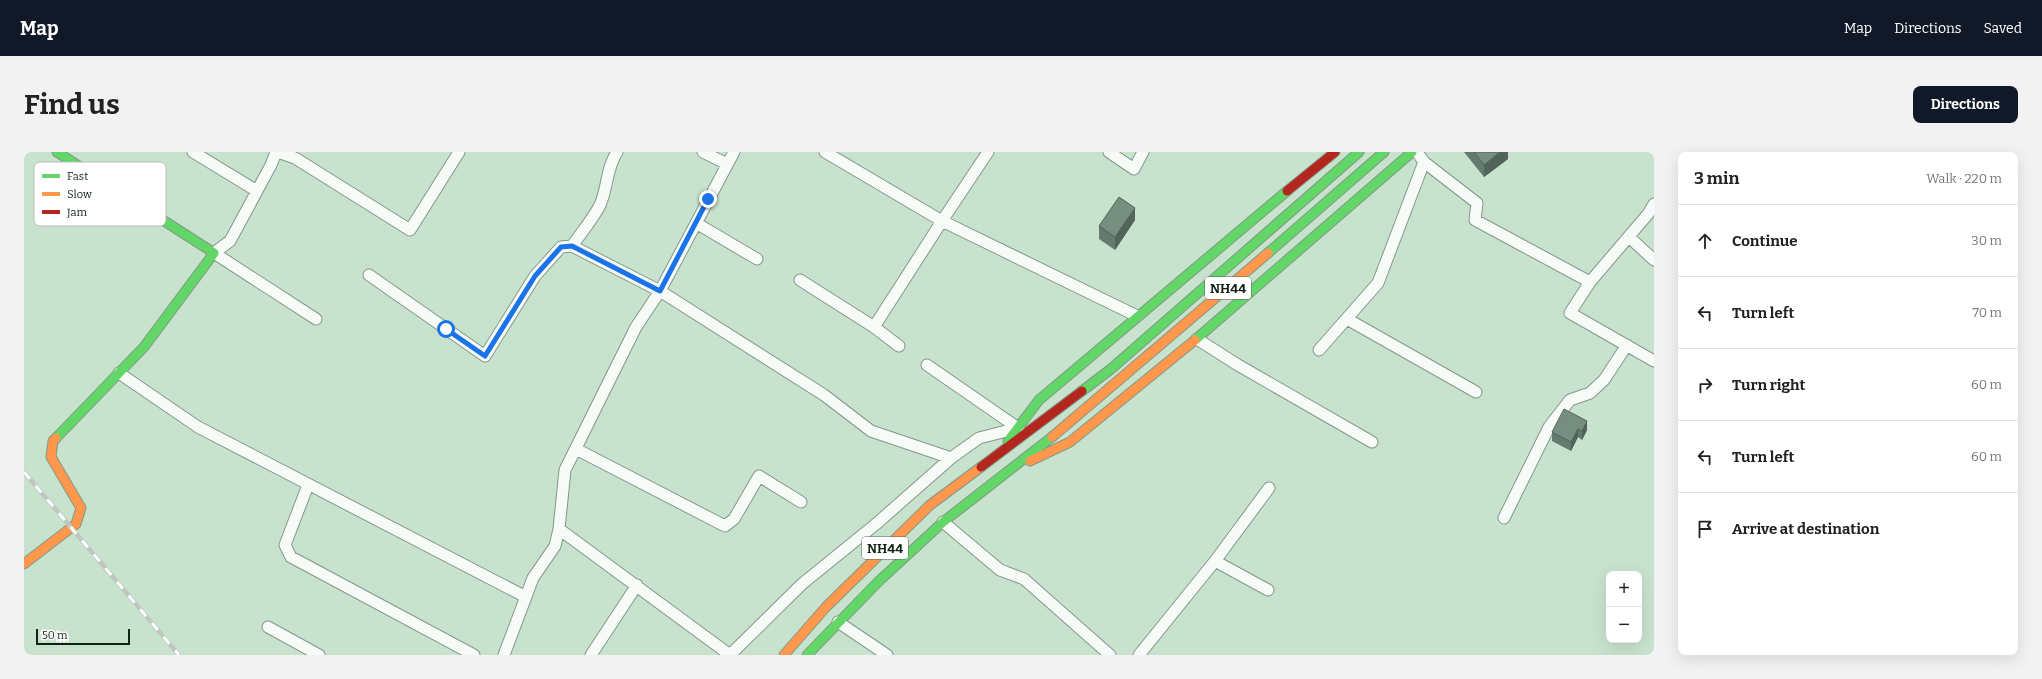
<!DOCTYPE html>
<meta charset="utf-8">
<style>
:root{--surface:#fff;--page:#f2f2f2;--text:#222;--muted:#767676;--line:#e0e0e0;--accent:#111827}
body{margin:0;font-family:Bitter,serif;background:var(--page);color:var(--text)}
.controls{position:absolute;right:12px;bottom:12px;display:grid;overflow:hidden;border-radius:8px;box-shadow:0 4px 16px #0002}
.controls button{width:36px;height:36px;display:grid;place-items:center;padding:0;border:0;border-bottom:1px solid var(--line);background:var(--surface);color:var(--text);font:20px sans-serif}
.scale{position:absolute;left:12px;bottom:10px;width:94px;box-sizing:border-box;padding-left:4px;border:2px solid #102315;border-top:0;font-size:11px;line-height:14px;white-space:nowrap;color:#102315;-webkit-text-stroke:3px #fff;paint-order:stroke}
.stop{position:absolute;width:12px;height:12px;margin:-9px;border:3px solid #1a73e8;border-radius:50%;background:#fff}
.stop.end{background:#1a73e8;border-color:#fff;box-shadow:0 1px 4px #0008}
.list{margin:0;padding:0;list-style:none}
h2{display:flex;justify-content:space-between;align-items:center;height:52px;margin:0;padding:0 16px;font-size:17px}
h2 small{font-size:13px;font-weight:400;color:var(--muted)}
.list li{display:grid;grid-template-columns:26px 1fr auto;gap:12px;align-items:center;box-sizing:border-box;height:72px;padding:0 16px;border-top:1px solid var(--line)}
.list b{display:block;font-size:15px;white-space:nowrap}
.list em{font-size:13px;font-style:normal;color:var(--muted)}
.icon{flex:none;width:22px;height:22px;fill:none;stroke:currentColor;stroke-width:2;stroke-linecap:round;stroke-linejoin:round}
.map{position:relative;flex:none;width:1630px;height:503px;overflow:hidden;border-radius:8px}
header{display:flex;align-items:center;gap:24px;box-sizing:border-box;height:56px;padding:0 20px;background:var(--accent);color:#fff}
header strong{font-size:19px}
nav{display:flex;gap:22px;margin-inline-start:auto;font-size:14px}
.intro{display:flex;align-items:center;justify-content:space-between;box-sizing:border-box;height:96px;padding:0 24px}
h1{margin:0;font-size:28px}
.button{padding:10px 18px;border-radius:8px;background:var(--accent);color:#fff;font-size:14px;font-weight:700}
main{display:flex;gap:24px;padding:0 24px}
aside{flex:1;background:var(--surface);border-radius:8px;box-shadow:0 4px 16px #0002}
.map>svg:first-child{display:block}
</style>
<header>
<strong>Map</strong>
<nav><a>Map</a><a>Directions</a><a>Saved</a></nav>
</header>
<div class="intro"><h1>Find us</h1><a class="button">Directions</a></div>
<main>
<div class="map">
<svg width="1630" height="503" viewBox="0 0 1630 503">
<rect width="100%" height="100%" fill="#c8e3cd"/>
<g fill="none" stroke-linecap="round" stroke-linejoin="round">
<g stroke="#839888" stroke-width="13">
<path id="street" d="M169,0L233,39
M252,0L247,13L206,89L190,101L292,167
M254,0L271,6L386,78L435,0
M679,0L703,12
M801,0L918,69L850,175
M964,0L918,69L1113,164
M1085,0L1110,17L1119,0
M1393,0L1400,10L1453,51L1451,68L1566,130
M1630,52L1624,62L1566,130L1546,161L1630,209
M672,71L733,107
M1605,85L1630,108
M548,94C557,81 569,67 576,53C584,35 582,17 593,0
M345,123L461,204L511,124L537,95L548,94L636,139L800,243L847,279L927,306
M776,128L850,175L875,194
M1323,167L1452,240
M1173,187L1214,213L1348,290
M1295,198L1354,131L1400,10
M903,213L994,276
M95,221L174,275L502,445
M552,297L701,374L710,367L735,324L777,350
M284,333L261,393L267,405L450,503
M1480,366L1525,275L1546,248L1566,241L1580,228L1603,193
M919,370L976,418L1000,427L1086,503
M1191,409L1244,438
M814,470L863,503
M244,475L295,503
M480,503L509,426L531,394L535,377
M567,503L613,433
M706,503L535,377L541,318L612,175L636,139L710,0
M706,503L778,432L852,372L927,306L955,286L994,276
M1115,503L1191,409L1245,336"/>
</g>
<g stroke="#839888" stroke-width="11">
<path id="fast" d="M1244,101L1360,0
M1171,188L1388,0
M1058,239L1087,217L1335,0
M32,286L120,195L190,101L33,0
M984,289L1015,248L1263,39
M783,503L855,429L919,370L1028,285"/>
</g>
<g stroke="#839888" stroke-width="11">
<path id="slow" d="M1028,285L1244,101
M1006,309L1046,290L1171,188
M0,412L52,372L57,356L27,305L29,289L32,286
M760,503L802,455L906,353L957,315"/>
</g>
<g stroke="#839888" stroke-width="11">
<path id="jam" d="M1263,39L1311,0
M957,315L1058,239"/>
</g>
<use href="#street" stroke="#f7fbf8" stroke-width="11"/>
<use href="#fast" stroke="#63d668" stroke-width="9"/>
<use href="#slow" stroke="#ff974d" stroke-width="9"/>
<use href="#jam" stroke="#b3261e" stroke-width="9"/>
<g stroke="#bfc7c0" stroke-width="4.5">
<path id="rail" d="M0,320L155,503"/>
</g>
<use href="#rail" stroke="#fff" stroke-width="3" stroke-dasharray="9" stroke-linecap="butt"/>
</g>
<path fill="#657a6e" d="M1440,0H1484V7L1460,25Z
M1111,68L1091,98L1075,87V74Z
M1563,269V278L1558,288L1554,285L1547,299L1528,289V280Z"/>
<path fill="#52635a" d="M1476,0H1484V7L1460,25V13Z
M1111,56V68L1091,98V85Z
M1563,269V278L1558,288V279Z
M1554,277V285L1547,299V290Z"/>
<path fill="#758e80" stroke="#52635a" d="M1450,0H1476L1460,13Z
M1095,45L1111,56L1091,85L1075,74Z
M1540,257L1563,269L1558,279L1554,277L1547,290L1528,280Z"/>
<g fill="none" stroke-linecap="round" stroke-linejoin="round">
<path stroke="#1a73e8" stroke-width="5" d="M422,177L461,204L511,124L537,95L548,94L636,139L684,47"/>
</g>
<g text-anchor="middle" stroke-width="4" stroke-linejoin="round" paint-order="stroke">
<g fill="#fff" stroke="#58655b" stroke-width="1">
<rect x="1181" y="125" width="46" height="22" rx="3"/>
<rect x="838" y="385" width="46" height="22" rx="3"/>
</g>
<g font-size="13" font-weight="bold" fill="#102315">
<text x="1204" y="141">NH44</text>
<text x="861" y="401">NH44</text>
</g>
</g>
<rect x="10" y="10" width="132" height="64" rx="6" fill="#fff" stroke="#b7bdb9" stroke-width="1"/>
<rect x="18" y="22" width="18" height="4" fill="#63d668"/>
<rect x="18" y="40" width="18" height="4" fill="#ff974d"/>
<rect x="18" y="58" width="18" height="4" fill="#b3261e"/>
<g font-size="11" fill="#102315">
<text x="43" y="28">Fast</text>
<text x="43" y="46">Slow</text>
<text x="43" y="64">Jam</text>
</g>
</svg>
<div class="controls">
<button>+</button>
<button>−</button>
</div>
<div class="scale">50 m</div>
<div class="stop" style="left:422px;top:177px"></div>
<div class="stop end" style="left:684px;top:47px"></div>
</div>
<aside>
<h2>3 min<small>Walk · 220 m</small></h2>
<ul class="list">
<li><svg class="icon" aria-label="ahead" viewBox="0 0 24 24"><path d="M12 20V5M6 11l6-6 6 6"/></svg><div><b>Continue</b></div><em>30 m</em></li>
<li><svg class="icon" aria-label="left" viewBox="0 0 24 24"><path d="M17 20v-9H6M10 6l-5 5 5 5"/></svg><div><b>Turn left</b></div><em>70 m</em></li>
<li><svg class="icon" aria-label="right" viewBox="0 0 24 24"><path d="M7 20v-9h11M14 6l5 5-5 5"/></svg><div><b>Turn right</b></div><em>60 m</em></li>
<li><svg class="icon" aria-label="left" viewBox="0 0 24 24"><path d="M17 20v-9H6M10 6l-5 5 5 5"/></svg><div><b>Turn left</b></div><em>60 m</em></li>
<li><svg class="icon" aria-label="arrive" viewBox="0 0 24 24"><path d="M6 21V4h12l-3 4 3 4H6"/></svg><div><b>Arrive at destination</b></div></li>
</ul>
</aside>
</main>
